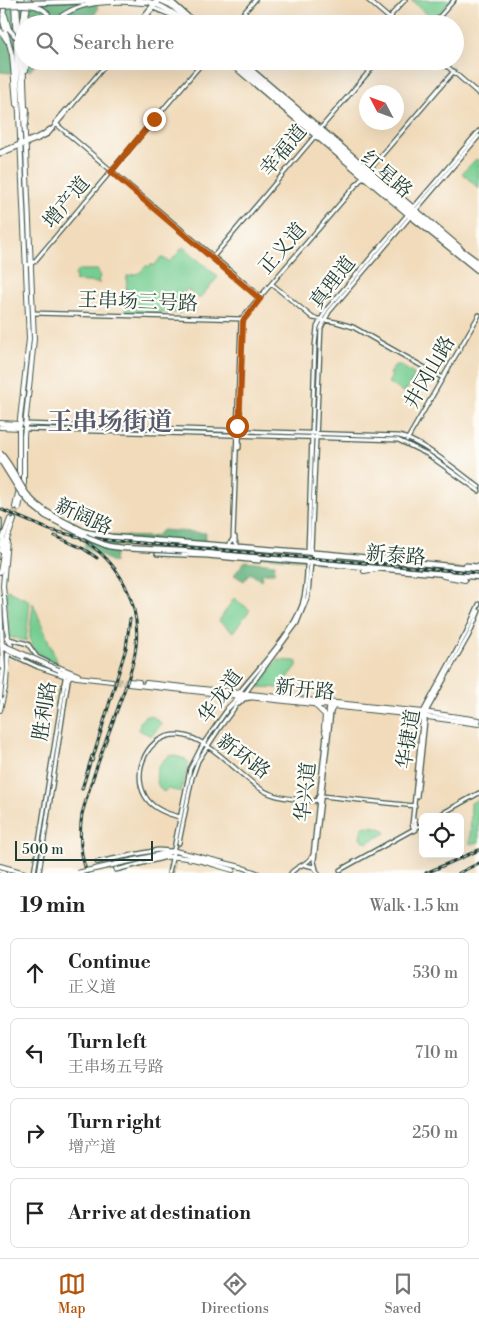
<!DOCTYPE html>
<meta charset="utf-8">
<style>
:root{--surface:#fff;--page:#f2f2f2;--text:#222;--muted:#767676;--line:#e0e0e0;--accent:#b45309}
body{margin:0;font-family:"Libre Bodoni","Noto Serif SC",serif;background:var(--page);color:var(--text)}
.controls{position:absolute;right:15px;bottom:15px;display:grid;overflow:hidden;border-radius:8px;box-shadow:0 5px 20px #0002}
.controls button{width:45px;height:45px;display:grid;place-items:center;padding:0;border:0;border-bottom:1px solid var(--line);background:var(--surface);color:var(--text);font:25px sans-serif}
.compass{position:absolute;left:359px;top:85px;width:45px;height:45px;border-radius:50%;background:var(--surface);box-shadow:0 5px 20px #0002;rotate:311deg}
.scale{position:absolute;left:15px;bottom:12px;width:138px;box-sizing:border-box;padding-left:5px;border:2px solid #1f3d34;border-top:0;font-size:14px;line-height:18px;white-space:nowrap;color:#1f3d34;-webkit-text-stroke:4px #fdfcf7;paint-order:stroke}
.stop{position:absolute;width:15px;height:15px;margin:-11px;border:4px solid #b45309;border-radius:50%;background:#fff}
.stop.end{background:#b45309;border-color:#fff;box-shadow:0 1px 5px #0008}
.list{margin:0;padding:0;list-style:none}
h2{display:flex;justify-content:space-between;align-items:center;height:65px;margin:0;padding:0 20px;font-size:21px}
h2 small{font-size:16px;font-weight:400;color:var(--muted)}
.list li{display:grid;grid-template-columns:32px 1fr auto;gap:15px;align-items:center;box-sizing:border-box;height:70px;margin:0 10px 10px;padding:0 10px;border:1px solid var(--line);border-radius:8px}
.list b{display:block;font-size:19px;white-space:nowrap}
.list p{margin:0;font-size:16px;white-space:nowrap;color:var(--muted)}
.list em{font-size:16px;font-style:normal;color:var(--muted)}
.icon{flex:none;width:28px;height:28px;fill:none;stroke:currentColor;stroke-width:2;stroke-linecap:round;stroke-linejoin:round}
.map{position:relative;flex:none;width:479px;height:873px;overflow:hidden}
.search{position:absolute;background:var(--surface);box-shadow:0 5px 20px #0002;left:15px;right:15px;top:15px;height:55px;display:flex;align-items:center;gap:12px;box-sizing:border-box;padding:0 18px;border-radius:28px;color:var(--muted);font-size:19px}
.sheet{height:385px;background:var(--surface)}
nav{display:flex;justify-content:space-around;align-items:center;box-sizing:border-box;height:70px;border-top:1px solid var(--line);background:var(--surface);font-size:14px;color:var(--muted)}
nav a{display:grid;justify-items:center;gap:2px}
nav .on{color:var(--accent)}
.map>svg:first-child{display:block}
</style>
<div class="map">
<svg width="479" height="873" viewBox="0 0 479 873">
<rect width="100%" height="100%" fill="#fdfcf7"/>
<filter id="ink" filterUnits="userSpaceOnUse"><feTurbulence type="fractalNoise" baseFrequency=".02" numOctaves="2"/><feDisplacementMap in="SourceGraphic" scale="10" xChannelSelector="R" yChannelSelector="G"/><feConvolveMatrix kernelMatrix="1 2 1 2 8 2 1 2 1" color-interpolation-filters="sRGB"/></filter>
<filter id="wash" filterUnits="userSpaceOnUse"><feTurbulence type="fractalNoise" baseFrequency=".0096" numOctaves="4" result="noise"/><feDisplacementMap in="SourceGraphic" scale="20" xChannelSelector="R" yChannelSelector="G"/><feGaussianBlur stdDeviation="1.12" result="paint"/><feColorMatrix in="noise" values="0 0 0 0 0 0 0 0 0 0 0 0 0 0 0 0 0 1.4 0 .05"/><feComposite in="paint" operator="in"/></filter>
<g filter="url(#wash)">
<rect width="100%" height="100%" fill="#f1dbbb"/>
<path fill="#76cd91" stroke="#4a8562" d="M411,0H451L434,20Z
M476,159L479,161V189L462,173Z
M183,247L218,277L199,299L187,289L181,296L180,313L125,312L127,276L139,273L147,265L149,267L152,264L154,266L161,257L170,262Z
M78,270H98L100,276L98,281L100,283L75,281L76,280L75,275Z
M395,365H400L414,374V379L410,383L405,393L388,383L392,376L389,374L390,372L392,373V369Z
M7,590L30,601L26,641L9,637L6,591Z
M234,598L250,610L233,632L219,621Z
M33,603L58,664C21,650 30,637 33,603Z
M278,660L295,661L297,662V666L280,688L259,687L258,685Z
M145,716H152L162,724L151,736L139,730L140,722Z
M171,755L186,759L185,761L189,762L181,792L168,789L163,792C151,780 156,762 171,755Z
M479,799V842L470,844L471,803Z
M362,826C370,827 382,825 386,833L367,843L360,838Z"/>
<path fill="#60b07b" stroke="#407658" d="M0,0H95L98,9L89,24L78,16L75,19L77,21L75,24H37V12L24,13V61H38L30,71L25,68L10,73L0,72Z
M162,530L206,533L204,546L305,555V560L116,545L114,563L84,546L89,535L149,537L156,536Z
M316,557L479,571V576L316,563L313,558Z
M245,561L275,564L274,573H262L261,581L250,573L244,581L234,575Z"/>
</g>
<g filter="url(#ink)">
<g fill="none" stroke-linecap="round" stroke-linejoin="round">
<path stroke="#c7bba0" stroke-width="3" stroke-dasharray="3 1.5" stroke-linecap="butt" d="M172,873L179,843"/>
<path stroke="#c7bba0" stroke-width="4" stroke-dasharray="4 2" stroke-linecap="butt" d="M10,519L15,507
M14,520L19,508
M112,680L129,681
M111,683L128,684"/>
<g stroke="#3e5548" stroke-width="5.5">
<path id="secondary" d="M170,0L197,24
M368,0L396,24
M151,7L173,16L182,24
M391,18L392,14L405,0
M137,24L157,0
M140,24L160,0
M234,24L255,0
M433,24L454,0
M227,61L407,214L479,272
M242,61L460,247
M441,61L479,94
M56,122L66,110
M55,123L261,297
M320,129L378,61
M0,152L42,135L50,129
M0,154L38,139L48,134L109,61
M213,257L315,136
M26,265L31,264L35,261L204,61
M273,285L313,318L336,322L353,327L443,378
M33,313L242,319
M25,424L399,436C422,441 459,472 479,487
M25,429L398,440L427,454L479,491
M407,440L479,315
M239,448L240,412
M0,520V531
M235,537V541L237,544
M230,543L233,539L241,319L454,71
M308,551L315,345L317,327L326,310L479,131
M311,552L321,328L329,312L479,136
M157,554L207,556L259,561
M465,565L479,566
M9,639L28,644L37,657L58,667
M8,653L38,667L65,676
M238,694C258,668 291,636 302,605C306,591 307,577 307,563
M239,704L244,699L250,698
M322,796L415,806
M417,797L426,712L469,635L479,611
M180,817C167,814 152,809 145,796C131,771 148,733 179,735C209,737 237,774 261,789C276,799 296,799 313,801L317,800L319,795
M436,817L479,793
M415,820L416,830
M414,831L412,824L414,806L423,712L466,633L479,604
M179,843L192,778L198,761L221,726L297,623L308,596L311,563
M97,862L158,850L172,851
M115,864L116,870L167,857
M305,865L314,867L318,873
M241,867L258,873
M316,869L314,861L331,713
M340,870L423,824
M34,873L66,672
M39,873L68,681
M169,873L190,769L203,744L229,707
M291,873C298,865 308,865 313,855L329,705"/>
</g>
<g stroke="#3e5548" stroke-width="6">
<path id="primary" d="M14,2L29,339L19,428V482
M17,2L26,151L34,339L24,436V483L19,508
M4,5L3,21L12,55L16,104
M5,15L9,29
M28,24L26,17L29,0
M52,24C75,0 112,0 143,3
M0,30L7,41
M26,70L28,61
M25,107L22,26L26,0
M26,124L27,109
M0,423L21,424
M0,427L20,428
M15,507L19,489
M7,540L3,586L8,637
M1,551L3,538L10,519
M364,571L377,569
M0,572L4,548L14,520
M443,576L465,580
M0,636L9,639L11,645L8,653L6,684L0,710
M58,667L78,675
M58,672L77,677L112,681
M129,681L139,682
M146,683L423,712L479,720
M128,684L405,714L479,724
M64,685L70,676
M316,706L325,715L324,728L326,735
M228,708L239,697
M328,716L334,706
M148,859C177,852 205,862 233,870
M117,864L175,851L241,867
M0,866L25,873
M0,871L4,873"/>
</g>
<g stroke="#3e5548" stroke-width="7">
<path id="highway" d="M137,0C156,1 173,12 187,24
M160,0L171,5L193,24
M65,2L113,0
M231,61L446,244L479,268
M237,61L445,238L479,263
M85,532L112,537L329,554L479,569
M182,551L479,577
M314,563L312,559L314,556L335,557"/>
</g>
<use href="#secondary" stroke="#fff" stroke-width="3"/>
<use href="#primary" stroke="#fff" stroke-width="4"/>
<use href="#highway" stroke="#fff" stroke-width="4.5"/>
<g stroke="#1f3d34" stroke-width="3">
<path id="rail" d="M0,509L50,530L84,538L479,573
M55,536L84,549L97,558
M82,539C119,562 141,602 136,646C133,670 123,693 115,716C103,748 91,781 82,814C79,834 80,854 87,873
M92,761L126,648L130,619
M82,789L92,756
M426,873L479,850
M459,873L479,863"/>
</g>
<use href="#rail" stroke="#fdfcf7" stroke-width="1" stroke-dasharray="4" stroke-linecap="butt"/>
<g stroke="#3e5548" stroke-width="6" stroke-linecap="butt">
<path id="primary-bridge" d="M0,6C15,6 38,1 48,14V24
M9,29L15,36L24,40
M0,598L3,669L0,698
M1,644L59,670
M2,647L23,657
M77,873L117,864"/>
</g>
<g stroke="#3e5548" stroke-width="7" stroke-linecap="butt">
<path id="highway-bridge" d="M0,0H15
M0,4L65,2
M0,453C12,466 18,483 28,496C42,513 66,522 85,532
M0,459L20,491L32,505L46,516L93,540L108,546L122,548L182,551"/>
</g>
<use href="#primary-bridge" stroke="#fff" stroke-width="4"/>
<use href="#highway-bridge" stroke="#fff" stroke-width="4.5"/>
</g>
</g>
<g fill="none" stroke-linecap="round" stroke-linejoin="round" filter="url(#ink)">
<path stroke="#b45309" stroke-width="6" d="M154,119L111,172L260,299L243,321L239,432L237,426"/>
</g>
<g text-anchor="middle" stroke-width="4.5" stroke-linejoin="round" paint-order="stroke">
<g font-size="20" fill="#1f3d34" stroke="#fdfcf7">
<text transform="translate(283 150) rotate(-50)" y="7">幸福道</text>
<text transform="translate(387 174) rotate(41)" y="7">红星路</text>
<text transform="translate(66 202) rotate(-50)" y="7">增产道</text>
<text transform="translate(282 248) rotate(-49)" y="7">正义道</text>
<text transform="translate(332 282) rotate(-52)" y="7">真理道</text>
<text transform="translate(138 301) rotate(2)" y="7">王串场三号路</text>
<text transform="translate(429 372) rotate(-60)" y="7">井冈山路</text>
<text transform="translate(84 516) rotate(25)" y="7">新阔路</text>
<text transform="translate(396 555) rotate(5)" y="7">新泰路</text>
<text transform="translate(305 689) rotate(6)" y="7">新开路</text>
<text transform="translate(220 696) rotate(-54)" y="7">华龙道</text>
<text transform="translate(44 711) rotate(-81)" y="7">胜利路</text>
<text transform="translate(408 739) rotate(-81)" y="7">华捷道</text>
<text transform="translate(244 756) rotate(37)" y="7">新环路</text>
<text transform="translate(305 792) rotate(-84)" y="7">华兴道</text>
</g>
<g font-size="25" font-weight="bold" fill="#585b6d" stroke="#fdfcf7">
<text x="110" y="430">王串场街道</text>
</g>
</g>
</svg>
<div class="controls">
<button><svg class="icon" aria-label="locate" viewBox="0 0 24 24"><circle cx="12" cy="12" r="6"/><path d="M12 2v4M12 18v4M2 12h4M18 12h4"/></svg></button>
</div>
<svg class="compass" viewBox="-18 -18 36 36"><path d="M0-13l5 13h-10z" fill="#e53935"/><path d="M0 13l5-13h-10z" fill="#767676"/></svg>
<div class="scale">500 m</div>
<div class="stop" style="left:237px;top:426px"></div>
<div class="stop end" style="left:154px;top:119px"></div>
<div class="search"><svg class="icon" aria-label="search" viewBox="0 0 24 24"><circle cx="10" cy="10" r="6"/><path d="M15 15l6 6"/></svg>Search here</div>
</div>
<section class="sheet">
<h2>19 min<small>Walk · 1.5 km</small></h2>
<ul class="list">
<li><svg class="icon" aria-label="ahead" viewBox="0 0 24 24"><path d="M12 20V5M6 11l6-6 6 6"/></svg><div><b>Continue</b><p>正义道</p></div><em>530 m</em></li>
<li><svg class="icon" aria-label="left" viewBox="0 0 24 24"><path d="M17 20v-9H6M10 6l-5 5 5 5"/></svg><div><b>Turn left</b><p>王串场五号路</p></div><em>710 m</em></li>
<li><svg class="icon" aria-label="right" viewBox="0 0 24 24"><path d="M7 20v-9h11M14 6l5 5-5 5"/></svg><div><b>Turn right</b><p>增产道</p></div><em>250 m</em></li>
<li><svg class="icon" aria-label="arrive" viewBox="0 0 24 24"><path d="M6 21V4h12l-3 4 3 4H6"/></svg><div><b>Arrive at destination</b></div></li>
</ul>
</section>
<nav>
<a class="on"><svg class="icon" aria-label="map" viewBox="0 0 24 24"><path d="M3 6l6-2 6 2 6-2v14l-6 2-6-2-6 2zM9 4v14M15 6v14"/></svg>Map</a>
<a><svg class="icon" aria-label="directions" viewBox="0 0 24 24"><path d="M12 3l9 9-9 9-9-9zM9 14v-3h6M13 9l2 2-2 2"/></svg>Directions</a>
<a><svg class="icon" aria-label="saved" viewBox="0 0 24 24"><path d="M7 4h10v16l-5-4-5 4z"/></svg>Saved</a>
</nav>
